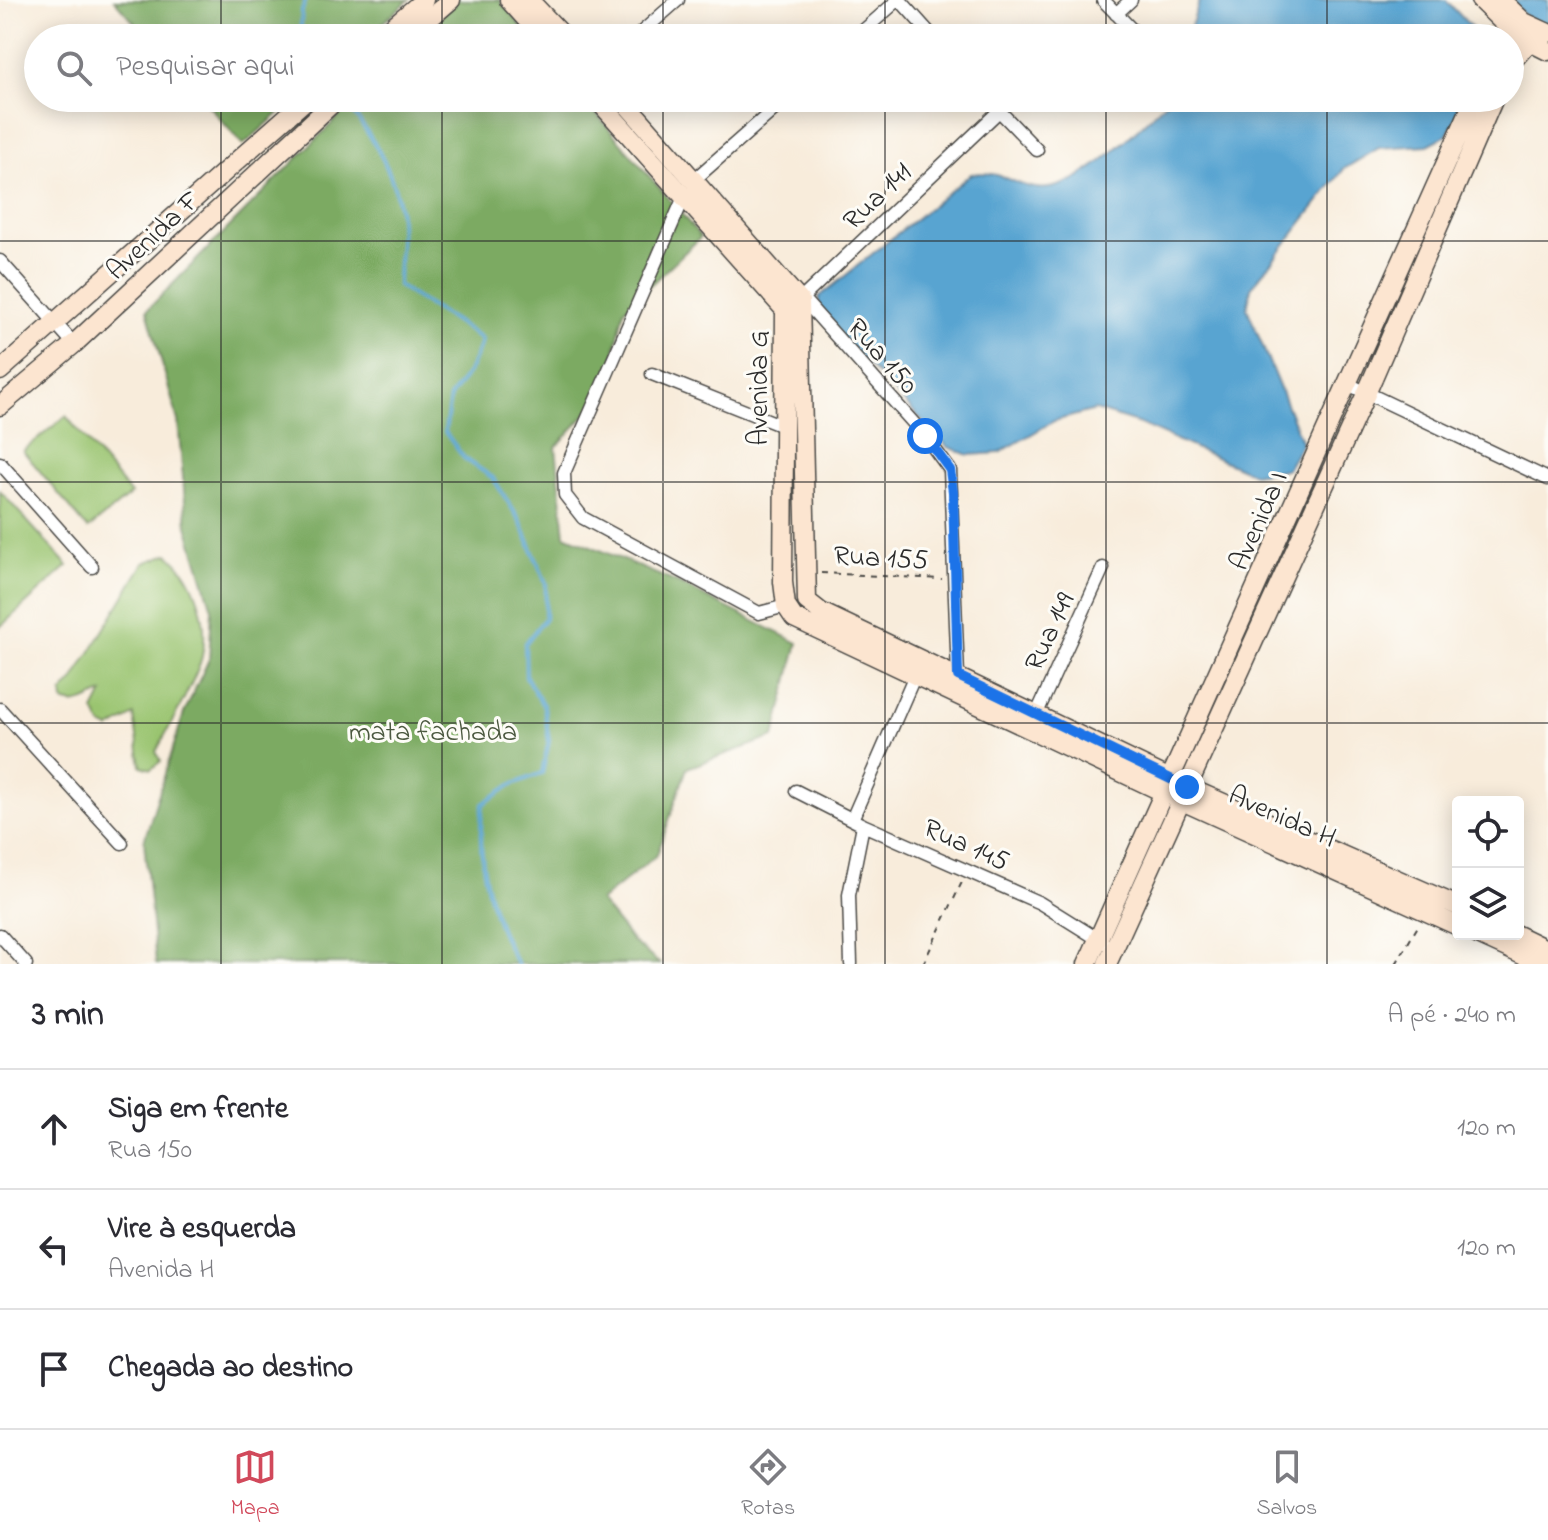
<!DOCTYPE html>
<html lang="pt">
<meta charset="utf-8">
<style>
:root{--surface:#fff;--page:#f2f2f3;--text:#2b2b33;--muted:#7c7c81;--line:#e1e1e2;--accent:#d1495b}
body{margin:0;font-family:"Indie Flower",sans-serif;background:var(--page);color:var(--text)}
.controls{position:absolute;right:24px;bottom:24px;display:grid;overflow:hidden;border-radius:8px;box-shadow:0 4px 20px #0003}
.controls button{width:72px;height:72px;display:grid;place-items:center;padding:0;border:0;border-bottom:2px solid var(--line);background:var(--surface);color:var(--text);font:40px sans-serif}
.stop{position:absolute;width:24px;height:24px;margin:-18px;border:6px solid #1a73e8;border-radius:50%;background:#fff}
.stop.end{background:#1a73e8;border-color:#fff;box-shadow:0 2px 8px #0008}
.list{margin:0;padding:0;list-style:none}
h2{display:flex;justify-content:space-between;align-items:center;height:104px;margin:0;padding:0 32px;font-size:34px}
h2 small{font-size:26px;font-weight:400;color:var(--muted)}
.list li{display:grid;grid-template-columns:52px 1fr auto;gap:24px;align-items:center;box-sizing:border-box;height:120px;padding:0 32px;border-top:2px solid var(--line)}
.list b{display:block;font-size:30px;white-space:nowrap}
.list p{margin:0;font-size:26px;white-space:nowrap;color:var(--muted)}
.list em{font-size:26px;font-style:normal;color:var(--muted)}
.icon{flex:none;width:44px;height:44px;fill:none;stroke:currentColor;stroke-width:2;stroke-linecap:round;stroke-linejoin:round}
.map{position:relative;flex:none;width:1548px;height:964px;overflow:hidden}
.search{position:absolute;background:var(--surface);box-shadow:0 4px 20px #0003;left:24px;right:24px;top:24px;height:88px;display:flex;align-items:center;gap:20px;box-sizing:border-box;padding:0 28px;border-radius:44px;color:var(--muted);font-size:30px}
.sheet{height:464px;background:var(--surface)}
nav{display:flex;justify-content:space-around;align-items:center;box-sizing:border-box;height:112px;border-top:2px solid var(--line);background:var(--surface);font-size:22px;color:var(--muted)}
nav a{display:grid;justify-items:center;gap:4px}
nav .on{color:var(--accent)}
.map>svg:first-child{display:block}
</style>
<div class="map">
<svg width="1548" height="964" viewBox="0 0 1548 964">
<rect width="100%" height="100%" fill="#fdfcf7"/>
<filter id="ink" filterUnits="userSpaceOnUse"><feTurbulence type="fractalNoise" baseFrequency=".0125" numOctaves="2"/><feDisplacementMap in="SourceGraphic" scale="16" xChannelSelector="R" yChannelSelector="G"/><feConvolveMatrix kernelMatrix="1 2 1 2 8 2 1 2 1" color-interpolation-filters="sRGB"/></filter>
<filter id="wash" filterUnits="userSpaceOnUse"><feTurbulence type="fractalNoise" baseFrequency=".006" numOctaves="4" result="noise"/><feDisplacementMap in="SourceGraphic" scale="32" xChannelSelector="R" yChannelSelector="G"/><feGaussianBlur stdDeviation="1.8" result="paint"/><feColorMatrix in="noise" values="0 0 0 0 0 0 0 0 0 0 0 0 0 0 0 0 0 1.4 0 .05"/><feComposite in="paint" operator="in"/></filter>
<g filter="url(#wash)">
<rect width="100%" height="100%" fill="#f8ecdb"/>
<path fill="#9ac470" stroke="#62784e" stroke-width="2" d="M66,416L131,494L88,529L23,451Z
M0,491L68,566L0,627Z
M168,554C195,575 210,621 202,656C198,676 167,731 156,752L161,761L151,769L141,766L134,715L110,729L101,725L94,711L103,693C89,698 78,708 63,701L62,693L73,681L144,563Z"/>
<path fill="#7baa62" stroke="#536a46" stroke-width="2" d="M114,0H409L365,38H148Z
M454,0H499L532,38H416Z
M202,98H296L243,145Z
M357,98H583L701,237L624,310L606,393L556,447L565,535L680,584L798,643L774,737L687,768L657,855L600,901L633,942L660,964H156L144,841L184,713L209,659L212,609L187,526L178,421L147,310Z"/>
<path fill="#59a4d1" stroke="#42687e" stroke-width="2" d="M1200,0H1446L1471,27L1475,38H1187Z
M1510,0H1548V26L1526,17Z
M1170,98H1467L1447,135L1428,145L1379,148L1344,169L1251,288L1247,308L1302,443L1287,469L1254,474L1140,424L1095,410L1054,421L999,453L969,455L948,447L819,314V297L971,174C1004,170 1008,184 1036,188C1080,195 1139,126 1170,98Z"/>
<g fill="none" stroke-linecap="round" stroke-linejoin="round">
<path stroke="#59a4d1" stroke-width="4" d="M300,38L302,10L306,0
M343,100C370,132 396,174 400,216C402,238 398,262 398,285C425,306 455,318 482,340L470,370L450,397L445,432L464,458L493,478L520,521L546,583L545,618L525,644L526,677L544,707L549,741L542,773L511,785L483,804C475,860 490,914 517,964"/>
</g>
</g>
<g filter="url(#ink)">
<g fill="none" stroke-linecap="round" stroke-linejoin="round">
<g stroke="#4a4845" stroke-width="15">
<path id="street" d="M900,0L934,38
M1103,0L1140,38
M1116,14L1131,0
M635,38L678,0
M855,38L898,0
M987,98L1037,150
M695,179L787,98
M684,197L564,473L565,495L583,518L759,613L786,606
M0,261L74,344
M803,299L925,436L950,470L958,676
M798,302L999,111
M652,374L785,427
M1348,384L1548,479
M0,463L92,567
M0,709L122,843
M1037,713L1103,568
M796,791L863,825L1040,903L1104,943
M853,817L915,675
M0,935L26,964
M851,964L849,895L863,825"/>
</g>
<g stroke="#4a4845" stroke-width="21">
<path id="secondary" d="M509,0L543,38
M529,0L565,38
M1480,0L1516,35L1548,51
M1501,0L1524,22L1548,33
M379,38L424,0
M407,38L451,0
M1510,64L1535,35
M596,98L785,310L783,582L786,606L794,618L1180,800L1458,926
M621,98L800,301L807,601
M0,371L308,98
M0,406L74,344L338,98
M807,601L821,612L1187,787L1458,906
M1476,934L1542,964
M1515,934L1548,950
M1087,964L1475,98
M1107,964L1366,394L1494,98"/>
</g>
<path stroke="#4a4845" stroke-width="2" stroke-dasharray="6 6" stroke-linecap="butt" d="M821,573L942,579
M923,964L962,882
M1396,964L1418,926"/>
<use href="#street" stroke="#fff" stroke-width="12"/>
<use href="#secondary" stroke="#fce5d0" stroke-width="18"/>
</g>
</g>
<g fill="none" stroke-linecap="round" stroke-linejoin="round" filter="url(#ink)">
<path stroke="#1a73e8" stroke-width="10" d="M925,436L950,470L953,492L958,676L1187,787"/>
</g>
<path fill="none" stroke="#2b2b2b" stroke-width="2" stroke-opacity="0.55" d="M221,0V38M442,0V38M663,0V38M885,0V38M1106,0V38M1327,0V38M221,98V964M442,98V964M663,98V964M885,98V964M1106,98V964M1327,98V964M0,241H1548M0,482H1548M0,723H1548"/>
<g text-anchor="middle" stroke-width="6" stroke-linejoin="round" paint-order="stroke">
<g font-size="28" fill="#2b2b2b" stroke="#fdfcf7">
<text transform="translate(876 195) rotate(-44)" y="10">Rua 141</text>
<text transform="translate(152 234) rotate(-43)" y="10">Avenida F</text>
<text transform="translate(884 355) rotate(48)" y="10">Rua 150</text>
<text transform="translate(757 388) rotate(-90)" y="10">Avenida G</text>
<text transform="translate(1257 520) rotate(-66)" y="10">Avenida I</text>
<text transform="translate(881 556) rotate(3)" y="10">Rua 155</text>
<text transform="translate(1048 631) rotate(-65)" y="10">Rua 149</text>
<text transform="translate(1283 815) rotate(24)" y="10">Avenida H</text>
<text transform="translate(967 843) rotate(24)" y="10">Rua 145</text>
</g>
<g font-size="28" fill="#4c5940" stroke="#fdfcf7">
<text x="433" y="740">mata fachada</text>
</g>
</g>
</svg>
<div class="controls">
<button><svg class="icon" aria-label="locate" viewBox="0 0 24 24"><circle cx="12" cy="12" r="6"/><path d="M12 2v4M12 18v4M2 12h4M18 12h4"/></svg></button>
<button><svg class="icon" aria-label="layers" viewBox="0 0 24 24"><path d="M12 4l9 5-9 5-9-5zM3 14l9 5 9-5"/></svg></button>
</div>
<div class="stop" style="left:925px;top:436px"></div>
<div class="stop end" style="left:1187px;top:787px"></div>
<div class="search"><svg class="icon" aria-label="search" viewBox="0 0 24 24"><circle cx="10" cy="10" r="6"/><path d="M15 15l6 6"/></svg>Pesquisar aqui</div>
</div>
<section class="sheet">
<h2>3 min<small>A pé · 240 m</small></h2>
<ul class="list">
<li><svg class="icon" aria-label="ahead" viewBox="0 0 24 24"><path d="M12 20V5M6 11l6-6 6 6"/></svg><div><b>Siga em frente</b><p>Rua 150</p></div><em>120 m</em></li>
<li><svg class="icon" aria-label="left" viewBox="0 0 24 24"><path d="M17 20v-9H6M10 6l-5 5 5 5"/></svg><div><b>Vire à esquerda</b><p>Avenida H</p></div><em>120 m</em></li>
<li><svg class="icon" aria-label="arrive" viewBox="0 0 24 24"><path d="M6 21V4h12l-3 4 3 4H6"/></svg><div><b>Chegada ao destino</b></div></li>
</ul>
</section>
<nav>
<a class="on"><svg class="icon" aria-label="map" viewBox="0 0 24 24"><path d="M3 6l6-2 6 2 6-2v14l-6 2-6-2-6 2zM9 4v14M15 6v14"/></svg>Mapa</a>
<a><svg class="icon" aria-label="directions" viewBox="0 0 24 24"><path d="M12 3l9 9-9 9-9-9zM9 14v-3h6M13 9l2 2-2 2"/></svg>Rotas</a>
<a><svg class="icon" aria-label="saved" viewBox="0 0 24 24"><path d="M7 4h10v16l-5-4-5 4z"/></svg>Salvos</a>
</nav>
